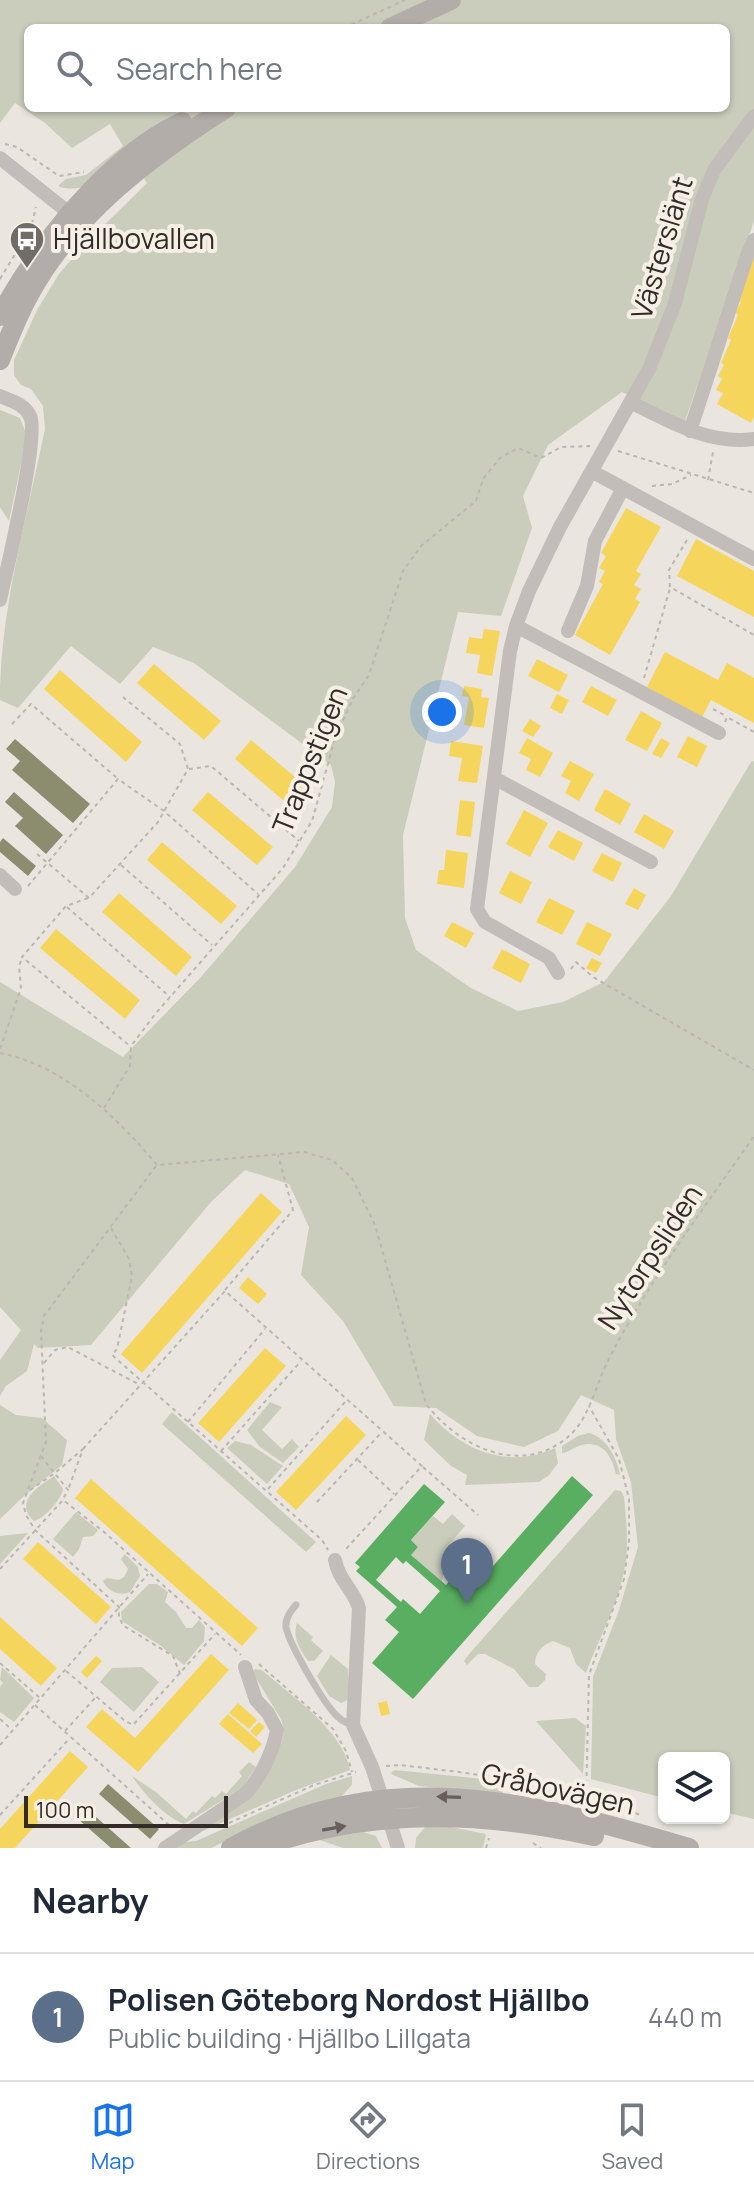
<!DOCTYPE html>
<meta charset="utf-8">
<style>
:root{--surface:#fff;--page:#f6f6f7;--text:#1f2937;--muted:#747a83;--line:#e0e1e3;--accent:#1a73e8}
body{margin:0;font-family:Manrope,sans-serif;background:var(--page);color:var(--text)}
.controls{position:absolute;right:24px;bottom:24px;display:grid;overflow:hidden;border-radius:12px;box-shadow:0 2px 6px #0004}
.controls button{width:72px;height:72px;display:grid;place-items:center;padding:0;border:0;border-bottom:2px solid var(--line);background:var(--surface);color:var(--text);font:40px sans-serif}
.scale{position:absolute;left:24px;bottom:20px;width:204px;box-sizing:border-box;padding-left:8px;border:4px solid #322b27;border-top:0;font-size:22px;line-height:28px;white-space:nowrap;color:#322b27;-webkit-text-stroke:6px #f6efe6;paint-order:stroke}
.you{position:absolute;left:442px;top:712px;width:28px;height:28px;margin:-20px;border:6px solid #fff;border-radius:50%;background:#1a73e8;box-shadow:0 0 0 12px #1a73e833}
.badge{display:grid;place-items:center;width:52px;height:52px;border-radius:50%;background:var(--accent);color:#fff;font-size:26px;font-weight:700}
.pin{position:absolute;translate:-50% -66px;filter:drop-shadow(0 2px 4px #0008)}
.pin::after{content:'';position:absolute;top:42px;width:28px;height:24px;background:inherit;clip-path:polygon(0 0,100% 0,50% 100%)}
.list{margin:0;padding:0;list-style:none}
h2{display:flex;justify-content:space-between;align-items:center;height:104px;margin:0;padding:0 32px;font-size:34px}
h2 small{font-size:26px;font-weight:400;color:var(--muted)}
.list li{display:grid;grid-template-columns:52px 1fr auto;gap:24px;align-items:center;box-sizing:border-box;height:128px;padding:0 32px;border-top:2px solid var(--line)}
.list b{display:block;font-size:30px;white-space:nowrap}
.list p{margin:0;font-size:26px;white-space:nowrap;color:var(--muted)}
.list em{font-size:26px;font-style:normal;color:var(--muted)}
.icon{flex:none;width:44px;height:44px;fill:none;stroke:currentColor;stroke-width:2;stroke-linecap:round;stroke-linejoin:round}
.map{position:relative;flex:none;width:754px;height:1848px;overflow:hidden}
.search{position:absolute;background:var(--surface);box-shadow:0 2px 6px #0004;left:24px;right:24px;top:24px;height:88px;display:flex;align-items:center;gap:20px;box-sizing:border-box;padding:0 28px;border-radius:12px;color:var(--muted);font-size:30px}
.sheet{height:232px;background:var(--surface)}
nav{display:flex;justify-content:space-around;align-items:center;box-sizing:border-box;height:112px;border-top:2px solid var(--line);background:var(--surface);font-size:22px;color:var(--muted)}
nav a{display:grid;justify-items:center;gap:4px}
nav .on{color:var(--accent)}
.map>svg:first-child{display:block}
</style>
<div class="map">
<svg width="754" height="1848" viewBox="0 0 754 1848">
<rect width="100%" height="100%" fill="#eae5df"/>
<path fill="#cacdbb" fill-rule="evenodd" d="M0,0H754V221L684,424L622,392L548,445L523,496L532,528L501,616L458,612L403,835L405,918L416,950L471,988L518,1011L563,1002L604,982L671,896L751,762L754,761V1819L724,1812V1758H664V1798L591,1779L593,1677L619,1610L638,1547L631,1482L616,1439L614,1410L581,1395L558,1431L524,1447L477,1436L436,1408L394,1406L343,1321L301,1275L309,1227L289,1184L245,1170L211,1202L91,1345L38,1348L34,1344L27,1371L6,1386L0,1396V1360L21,1330L0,1307V982L123,1057L201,977L295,867L332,807L335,782L331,765L194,663L153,647L120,684L71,646L18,708L0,700C0,609 27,517 45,429L43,406L31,389L21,385L14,375V360L37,310L59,274L84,245L147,183L135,165C114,174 81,196 58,186L66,179L86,175L123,146L110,124L72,148L45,123L15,103L0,123ZM28,28H726V108H28Z
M0,410L20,418L27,436L9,521L0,507Z
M270,1402L282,1407L262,1430L282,1449L292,1439L299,1447L283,1463L260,1447L247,1430Z
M0,1405L16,1415L42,1418L67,1440L62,1465L25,1495L0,1519Z
M172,1412L316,1542L306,1552L162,1424Z
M430,1414C461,1450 508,1470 555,1448L558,1463L549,1475L539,1482L465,1485L467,1475L451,1466L424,1440Z
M589,1433C607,1438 617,1458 620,1475L616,1474C612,1456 601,1438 579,1446C572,1448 568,1453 562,1453V1446L578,1436Z
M235,1441L251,1445L283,1466L267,1484L227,1448Z
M54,1476L63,1489C61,1500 45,1518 34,1521C13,1502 39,1486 54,1476Z
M615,1490L621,1491L624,1497C626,1520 629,1543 625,1566C619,1603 599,1638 586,1673L576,1664L570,1648L553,1641C543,1645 535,1652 535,1664L546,1674L545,1680L538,1687H529L514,1669L485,1654H478L467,1665L464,1661L469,1654Z
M76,1512L98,1530L93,1536L83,1537L79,1549L73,1557L53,1539Z
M452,1514L465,1526L447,1547L442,1582L411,1555L418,1547L411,1540L433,1516L443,1524Z
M28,1533L0,1564V1536Z
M452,1552L455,1554L458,1552L484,1576L479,1582L462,1567L448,1583Z
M125,1554L138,1567L140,1576L130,1592C119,1597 108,1591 103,1581L107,1578L119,1580L124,1577L128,1569L121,1559Z
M149,1584H157L168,1592L165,1602L176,1612L186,1628H192L199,1620L205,1627L204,1641L184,1665L161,1646L122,1621L121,1612Z
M297,1623L313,1637L311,1640L323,1651L314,1661H308C300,1649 292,1638 297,1623Z
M331,1655L348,1669L349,1695L346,1701L341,1703L329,1696L317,1676Z
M2,1667L34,1698L14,1722L0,1712V1687L3,1683L0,1680Z
M142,1667L159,1682L134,1712L100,1682L112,1668Z
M255,1669L262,1670C291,1696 343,1730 350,1770L296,1790L196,1834L261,1782L282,1741L284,1730L281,1719L253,1673Z
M575,1718L586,1726L583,1774L536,1721Z
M249,1762L256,1767L242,1788L184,1824C165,1817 143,1793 132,1776L156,1792L186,1819L193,1811L196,1813L212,1796L215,1798L222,1791L226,1794L242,1776L239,1772Z
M395,1770L503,1781V1794L419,1786L393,1775L391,1773Z
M352,1776V1785L340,1798L240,1834L211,1848H178L185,1842L196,1841L326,1784Z
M441,1825L486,1834L483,1848H415L416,1838L426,1826Z
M363,1832L376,1836L382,1848H343L317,1839Z"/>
<path fill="#f6d55c" d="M754,257V417L751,423L717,404L723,393L716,390L722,379L718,376L724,365L721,363L731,340L728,338L738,315L735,313L741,302L738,301Z
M626,508L661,527L636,571L641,574L634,585L641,589L635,599L640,602L610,655L575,635L603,584L599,582L605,571L599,568L606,556L601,553Z
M696,539L754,571V617L677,576Z
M484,629L500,631L492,676L477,673L480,655L466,653L469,637L482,639Z
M665,652L718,680L727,663L754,678V723L711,700L702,717L647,687Z
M537,659L568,675L559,692L528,676Z
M154,664L221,721L204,740L137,683Z
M60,670L142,742L126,762L44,689Z
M464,686L482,689L481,697L489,698L484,728L464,725L469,697L462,696Z
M591,686L617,700L608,716L582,702Z
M557,694L569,700L562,714L550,708Z
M641,711L662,723L647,751L625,740Z
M530,719L541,726L533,737L522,731Z
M688,736L707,746L697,767L677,757Z
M527,738L553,753L540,777L526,770L531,759L519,753Z
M661,738L670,743L661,758L652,754Z
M251,740L308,788L291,807L235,759Z
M451,741L483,746L477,783L458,781L462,758L449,756Z
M570,761L594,774L579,801L565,793L571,781L561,776Z
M605,789L631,804L620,825L594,810Z
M208,792L273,847L257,865L192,810Z
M460,800L475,802L471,837L456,835Z
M524,810L548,823L530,857L506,844Z
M644,814L674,831L664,849L634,832Z
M558,830L583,843L574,861L548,847Z
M162,842L237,906L221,924L147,860Z
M446,850L468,853L464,888L437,884L439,870H444Z
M602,853L622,863L613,882L592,871Z
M510,871L532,882L521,904L499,893Z
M634,888L646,895L638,910L625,904Z
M119,893L192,957L176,976L102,912Z
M549,898L575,911L562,935L536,922Z
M452,922L474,933L466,948L444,936Z
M587,922L612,934L600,956L576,944Z
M56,929L140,1000L125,1019L40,948Z
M502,949L530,964L521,983L492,968Z
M592,958L602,963L596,973L586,968Z
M261,1193L282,1212L142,1373L121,1354Z
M248,1277L267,1294L258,1304L239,1288Z
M265,1348L286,1366L219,1442L198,1423Z
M346,1416L366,1435L296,1510L276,1492Z
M91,1479L258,1628L242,1646L75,1498Z
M38,1542L111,1607L96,1624L23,1559Z
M0,1617L57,1668L41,1686L0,1649Z
M211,1654L229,1670L138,1772L86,1727L102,1709L135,1738Z
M96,1656L102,1661L87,1678L81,1672Z
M387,1701L390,1714L381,1716L378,1703Z
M238,1703L257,1720L249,1729L229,1713Z
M228,1714L262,1744L253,1753L219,1724Z
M259,1722L265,1727L256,1737L250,1731Z
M70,1751L88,1767L15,1848H0V1829Z"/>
<path fill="#5aae61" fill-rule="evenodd" d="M572,1476L593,1495L413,1699L372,1663L399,1632L385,1620L397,1607L356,1571L360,1567L355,1563L424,1484L445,1502L411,1540L418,1547L411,1555L446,1585L462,1567L479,1582ZM396,1557L403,1564L406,1561L440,1591L420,1614L403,1599L401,1602L376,1580Z"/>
<path fill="#8c8c6e" d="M15,739L90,804L73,823L12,770L20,761L6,749Z
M14,792L63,835L46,854L15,826L23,818L5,802Z
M3,838L36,866L28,876L0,852V842Z
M108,1784L159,1829L150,1839L99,1794Z
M87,1809L131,1848H111L78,1819Z"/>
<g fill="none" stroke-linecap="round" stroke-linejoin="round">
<path stroke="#bbb6b1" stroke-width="2" stroke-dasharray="4 4" stroke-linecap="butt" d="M344,28L405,0
M5,144L17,147L59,176L84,172
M0,279L31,228L36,207
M618,451L754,493
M708,480L713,452
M652,486L672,484L691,475
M687,540L669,570L670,587L754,635
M644,678L670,588
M713,709L726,716
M725,722L727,717L754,732
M12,724L31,704L117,778
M189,769L211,766L299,841
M37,854L89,898L158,822L188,769L180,744L123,697
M121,865L212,945
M28,886L118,779L164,811L258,894
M88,898L66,906L22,957L130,1046
M67,907L170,997
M571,969L576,962L593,977L754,1070
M0,1049L21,988L19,966L22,958
M0,1053C63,1065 117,1117 157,1165L304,1152L332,1160L352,1178L375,1225L426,1404C458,1446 521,1478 569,1436C589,1419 596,1384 608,1361C614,1348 621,1336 628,1324C666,1258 711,1198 754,1136
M104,1108L130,1066L131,1046L156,1013L283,868L312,821L336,735L354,697L369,675L403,571L421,546L476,501L483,479L500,458L518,448L541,458L561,447L590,446
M156,1166L44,1316L41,1331L46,1442L23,1503L26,1515L35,1530L119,1607V1618L124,1626L173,1656L180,1674
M111,1228L129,1259L132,1276L117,1349L112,1355L322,1540L328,1550
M225,1290L293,1210L278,1155
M44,1363L55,1350L68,1347L140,1385
M188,1422L265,1329
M83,1449L225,1291L422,1466L345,1550
M221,1451L301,1361
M41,1456L68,1490L63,1499
M358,1460L394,1494
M423,1467L478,1515
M268,1489L346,1401
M30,1490L55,1473L83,1449L68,1490
M317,1502L382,1432
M0,1569L63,1500L104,1532L241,1655
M0,1663L40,1698
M259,1664L333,1729L346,1751L352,1772
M66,1671L125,1721L133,1725L215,1634
M35,1705L170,1826
M0,1719L11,1729
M65,1731L95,1698
M0,1745L148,1574
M386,1766L400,1765L459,1772L586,1791L640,1815
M586,1800L589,1675L624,1579L629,1542V1499L619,1459L589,1406
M0,1815L69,1739
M229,1823L314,1785L356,1772
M533,1843L541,1848
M486,1848L489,1838"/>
<path stroke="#c2bdb9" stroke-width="7" d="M296,1605C291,1611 285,1618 286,1627C289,1644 324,1704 337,1716C342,1721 346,1723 353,1725"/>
<path stroke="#c2bdb9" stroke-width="14" d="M0,158L78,220
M0,396C12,401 24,404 30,416C40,436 6,571 0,600
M632,403C671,422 709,445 754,439
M690,431L748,253L754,240
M593,472L754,559
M516,626L719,733
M568,631L587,586L595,541L623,488
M494,778L651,862
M0,875L15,889
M558,973L549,958L485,922L477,909L510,651L516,626L529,591L560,527L649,369L675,303L702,199L714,170L754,116
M335,1560C339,1581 354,1590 359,1608L353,1725L372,1767L398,1848
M165,1848L245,1794C260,1779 273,1752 277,1730L268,1713L256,1700L245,1667"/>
<path stroke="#b3ada9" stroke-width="20" d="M390,28L451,0
M0,316C39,245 107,157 182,122
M0,360C9,337 18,314 30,293C73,214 152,155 226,108
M263,1846C372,1808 482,1811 594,1836
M231,1848C385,1763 530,1801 689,1848"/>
</g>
<defs><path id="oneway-solid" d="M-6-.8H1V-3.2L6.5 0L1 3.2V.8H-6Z" transform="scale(2)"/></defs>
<g fill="#665f5b">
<use href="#oneway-solid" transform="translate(449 1797) rotate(-178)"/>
<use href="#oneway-solid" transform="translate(334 1828) rotate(-10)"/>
</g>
<defs>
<g id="bus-pin" transform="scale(1.8)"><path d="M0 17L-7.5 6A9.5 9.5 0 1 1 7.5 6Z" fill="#726c67" stroke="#f6efe6"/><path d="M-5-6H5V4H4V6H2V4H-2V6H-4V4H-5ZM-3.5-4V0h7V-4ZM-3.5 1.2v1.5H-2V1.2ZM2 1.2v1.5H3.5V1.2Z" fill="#fff"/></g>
</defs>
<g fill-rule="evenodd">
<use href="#bus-pin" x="27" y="239"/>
</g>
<g text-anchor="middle" stroke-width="8" stroke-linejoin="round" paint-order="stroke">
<g font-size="28" fill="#322b27" stroke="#f6efe6" text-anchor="start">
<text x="53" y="249">Hjällbovallen</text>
</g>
<g font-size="28" fill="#322b27" stroke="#f6efe6">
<text transform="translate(662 248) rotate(-73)" y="10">Västerslänt</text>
<text transform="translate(310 760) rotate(-68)" y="10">Trappstigen</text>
<text transform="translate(650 1257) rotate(-57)" y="10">Nytorpsliden</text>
<text transform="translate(558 1789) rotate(12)" y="10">Gråbovägen</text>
</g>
</g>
</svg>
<div class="controls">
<button><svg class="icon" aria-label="layers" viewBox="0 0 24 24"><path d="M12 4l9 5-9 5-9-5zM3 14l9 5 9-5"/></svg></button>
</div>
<div class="scale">100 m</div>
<div class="you"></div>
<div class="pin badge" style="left:467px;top:1604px;background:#5c6f8a">1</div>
<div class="search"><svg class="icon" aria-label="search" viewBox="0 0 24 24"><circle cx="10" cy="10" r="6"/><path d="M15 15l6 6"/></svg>Search here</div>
</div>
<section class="sheet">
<h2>Nearby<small></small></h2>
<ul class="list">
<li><span class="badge" style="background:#5c6f8a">1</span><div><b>Polisen Göteborg Nordost Hjällbo</b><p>Public building · Hjällbo Lillgata</p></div><em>440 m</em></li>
</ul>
</section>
<nav>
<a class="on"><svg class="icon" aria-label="map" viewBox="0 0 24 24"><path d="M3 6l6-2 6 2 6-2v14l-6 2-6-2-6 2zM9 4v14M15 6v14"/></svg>Map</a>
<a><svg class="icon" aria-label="directions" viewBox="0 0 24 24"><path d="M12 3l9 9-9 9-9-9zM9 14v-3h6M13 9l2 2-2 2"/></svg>Directions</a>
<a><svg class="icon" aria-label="saved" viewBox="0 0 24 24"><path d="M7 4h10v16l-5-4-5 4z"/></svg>Saved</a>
</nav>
